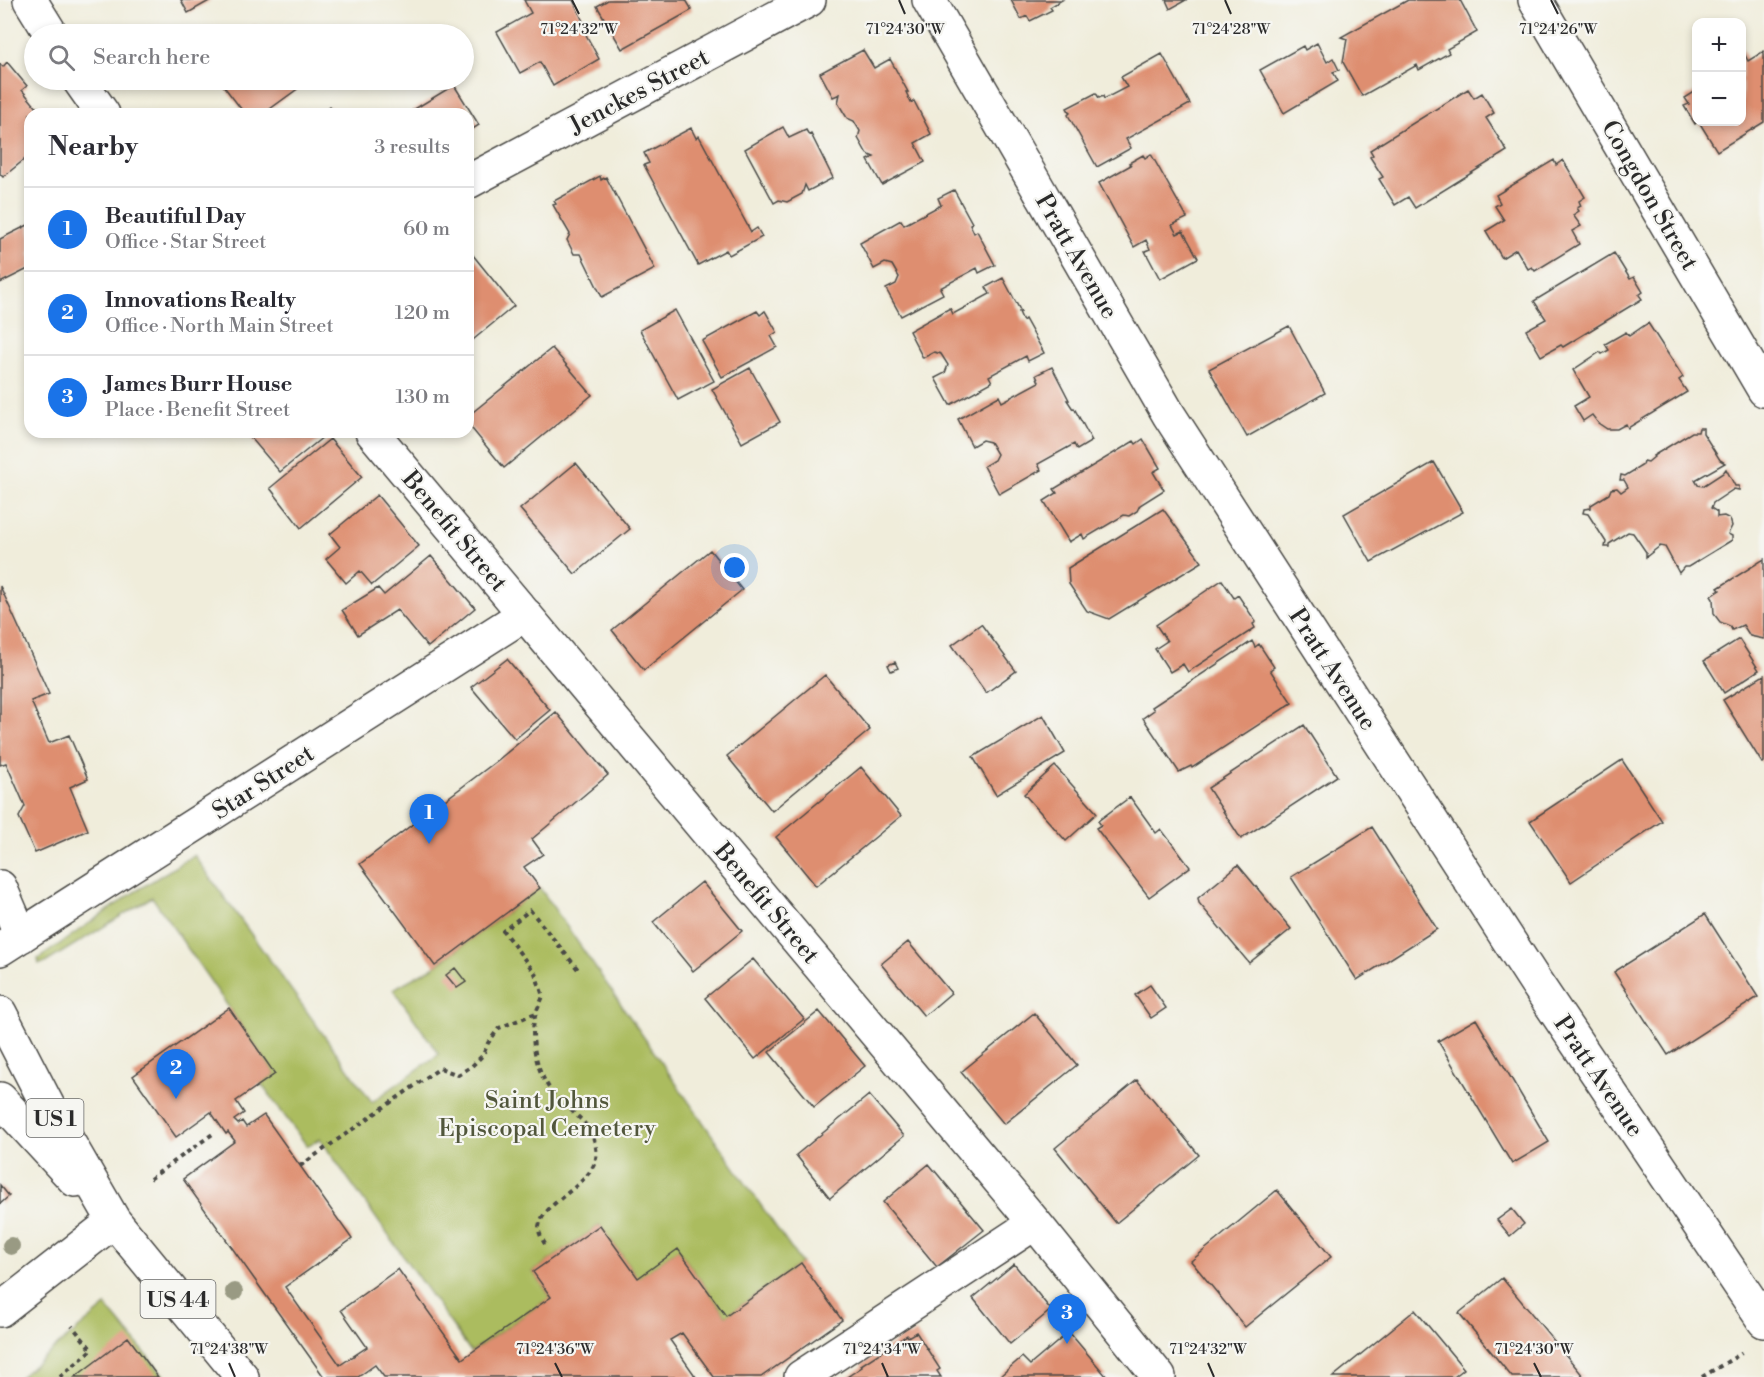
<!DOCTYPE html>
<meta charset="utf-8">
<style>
:root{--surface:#fff;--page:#f2f2f3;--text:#2b2b33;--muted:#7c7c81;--line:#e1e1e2;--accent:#1a73e8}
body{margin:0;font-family:"Libre Bodoni",serif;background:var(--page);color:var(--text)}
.controls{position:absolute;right:18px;top:18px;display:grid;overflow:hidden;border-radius:12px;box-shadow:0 3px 9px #0003}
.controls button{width:54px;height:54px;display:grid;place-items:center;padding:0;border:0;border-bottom:2px solid var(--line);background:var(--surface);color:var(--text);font:30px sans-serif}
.you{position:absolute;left:735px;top:568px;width:21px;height:21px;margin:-15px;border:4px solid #fff;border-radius:50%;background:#1a73e8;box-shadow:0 0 0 9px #1a73e833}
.badge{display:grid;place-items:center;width:39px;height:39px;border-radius:50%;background:var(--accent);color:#fff;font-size:20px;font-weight:700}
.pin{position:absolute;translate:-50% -50px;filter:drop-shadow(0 2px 3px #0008)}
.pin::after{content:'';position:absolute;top:32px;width:21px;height:18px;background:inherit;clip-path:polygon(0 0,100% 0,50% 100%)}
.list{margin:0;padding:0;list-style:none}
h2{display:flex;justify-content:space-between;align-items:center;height:78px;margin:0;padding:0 24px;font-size:26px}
h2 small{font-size:20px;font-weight:400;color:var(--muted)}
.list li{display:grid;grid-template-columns:39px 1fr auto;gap:18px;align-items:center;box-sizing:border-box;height:84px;padding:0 24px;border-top:2px solid var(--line)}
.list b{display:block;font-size:22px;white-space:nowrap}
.list p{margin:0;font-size:20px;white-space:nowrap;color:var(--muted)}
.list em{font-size:20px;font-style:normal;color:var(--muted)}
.icon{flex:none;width:33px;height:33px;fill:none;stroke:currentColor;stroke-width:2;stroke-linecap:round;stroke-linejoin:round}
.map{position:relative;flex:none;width:1764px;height:1377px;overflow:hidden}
.search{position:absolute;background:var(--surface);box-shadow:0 3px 9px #0003;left:24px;top:24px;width:450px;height:66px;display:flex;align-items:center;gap:15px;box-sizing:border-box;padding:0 21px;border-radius:33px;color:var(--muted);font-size:22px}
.panel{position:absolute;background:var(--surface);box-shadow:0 3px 9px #0003;left:24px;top:108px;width:450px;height:330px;border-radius:18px}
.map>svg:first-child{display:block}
</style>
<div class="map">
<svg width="1764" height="1377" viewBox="0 0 1764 1377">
<rect width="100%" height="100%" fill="#f6f6f2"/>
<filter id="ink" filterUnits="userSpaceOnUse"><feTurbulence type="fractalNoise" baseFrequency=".0167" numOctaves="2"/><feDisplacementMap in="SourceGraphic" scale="12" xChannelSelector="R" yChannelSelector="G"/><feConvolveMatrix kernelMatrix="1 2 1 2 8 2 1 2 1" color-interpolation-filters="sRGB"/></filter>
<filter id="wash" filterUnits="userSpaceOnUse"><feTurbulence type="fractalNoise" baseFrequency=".008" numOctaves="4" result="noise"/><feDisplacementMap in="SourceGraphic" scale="24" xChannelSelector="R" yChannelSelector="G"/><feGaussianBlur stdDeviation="1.35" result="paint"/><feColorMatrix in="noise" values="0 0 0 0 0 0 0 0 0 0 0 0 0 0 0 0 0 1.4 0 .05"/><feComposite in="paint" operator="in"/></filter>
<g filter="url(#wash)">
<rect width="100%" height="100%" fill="#f0eddb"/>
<path fill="#abbc5f" stroke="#6b7445" stroke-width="1.5" d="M194,855L372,1102L439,1054L393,989L435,966L540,888L801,1263L726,1316L678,1249L638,1278L600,1225L533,1272L551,1297L471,1352L320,1139L307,1146L261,1084L275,1074L152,897L45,963L39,964L38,959L133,893Z
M106,1306L165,1377H20Z"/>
<g id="blocks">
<path fill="#de8e6f" d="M181,0H211L188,13Z
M524,0H573L587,30L584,31L599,59L553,86L540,62L520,73L497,32L531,13Z
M608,0H686L692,10L622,49L597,6Z
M1011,0H1062L1050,7L1052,10L1030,21L1027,16L1021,19Z
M1166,0H1186L1170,9Z
M1408,0H1460L1477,32L1447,49L1449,53L1419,70L1417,65L1362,96L1343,62L1347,39L1341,37Z
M255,25L261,34H243Z
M1317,43L1327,62L1333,58L1339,70L1333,72L1338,81L1284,113L1260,70L1303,46L1305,50Z
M1742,49L1748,61L1764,51V122L1717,151L1699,122H1742Z
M863,50L874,68L890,59L908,92H906L911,103L914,101L931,134L915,143L925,162L882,185L868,160L874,157L867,154L858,138L860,131L854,121L847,118L838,103L840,94L833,97L820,73Z
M1162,54L1190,104L1126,139L1131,148L1097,167L1068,115L1070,113L1067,108L1096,93L1099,98L1103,96L1104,99L1127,87L1121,77Z
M7,62L27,86L22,90L42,114H30V155L3,177L0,174V64L3,67Z
M219,80H295L300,87L263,114H245Z
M454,85L479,125L468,132V114H416L413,110Z
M1468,89L1474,98L1482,93L1494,113L1486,118L1507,151L1415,208L1408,197L1395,205L1379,179L1383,177L1370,157L1373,155L1370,150Z
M1696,91V123L1695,124L1684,106L1689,104L1685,98Z
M330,107L336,114H321Z
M783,127L789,138L806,130L809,135L811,134L833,178L808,191L805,185L802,194L787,202L779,200L774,203L745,149Z
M691,128L696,138L699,136L751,232L757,228L762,237L729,255L726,250L698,265L644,165L649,163L644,153Z
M1151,154L1187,218L1172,225L1177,234L1183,231L1198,258L1160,279L1145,251L1150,249L1146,240L1134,247L1099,183L1131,165L1129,163L1143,155L1145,158Z
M1554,160L1556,165L1563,160L1585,197L1579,201L1581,206L1577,208L1579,211L1573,215L1581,226L1572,231L1579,244L1535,271L1532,267L1528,269L1516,249L1502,258L1486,231L1504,220L1495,206L1500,203L1496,195Z
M600,176L601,180L606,177L655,269L602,297L581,254H574L567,240L570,234L553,205L556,204L554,201Z
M954,190L972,223L970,224L974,233L977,231L995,265L979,273L977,268L940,288L943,294L901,316L886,289L896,284L899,277L892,265L885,263L874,269L860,243L901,220L904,225L941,205L938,198Z
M30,224V268L0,283V239Z
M468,249L514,306L468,344Z
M1614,253L1630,279L1634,277L1643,292L1639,295L1642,299L1563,347L1561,345L1541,356L1526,330L1546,319L1534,301Z
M1003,278L1021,312H1019L1023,321L1025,319L1044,353L1028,361L1026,356L989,376L992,382L950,405L935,378L945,373L948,365L941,354L934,352L923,358L909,331L950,308L953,314L990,294L986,287Z
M675,310L714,381L678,400L640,330Z
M757,311L760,315L765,311L777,332L771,336L777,347L722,377L702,341Z
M1648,323L1683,377L1679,380L1687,392L1628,428L1626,424L1617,429H1607L1598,423L1592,415L1583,421L1574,406L1589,397L1573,370L1600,352L1602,354L1609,350L1605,344L1626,332L1629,336Z
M1289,326L1325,393L1247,437L1209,369Z
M552,348L592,395L504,468L468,424V416Z
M1052,367L1069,400H1067L1073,409L1074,408L1092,441L1077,450L1074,444L1038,464L1041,470L999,494L984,466L994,460L997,454L990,442L982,440L972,446L958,419L999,396L1002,402L1039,382L1036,375Z
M750,368L780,422L742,443L712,389Z
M1699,428H1703V433L1720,460L1725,463L1695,480L1698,485L1703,486L1723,473L1726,469L1735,486H1739V490L1734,489L1713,503L1711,508L1717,512V517L1724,516L1730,519L1732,526L1728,534L1732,536V540L1688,567H1684L1679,573L1665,547L1660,546L1646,557V552L1633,533L1628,532L1609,544V547H1605L1606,542L1588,514L1583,513L1584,509L1591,508V505L1609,494L1611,489L1617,488L1621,492L1628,487L1624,480H1620L1621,475L1625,476L1643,465L1644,461L1648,462L1654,457L1653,456L1692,432H1698Z
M246,432H319L323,437L280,472Z
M330,439L362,477L301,528L270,488Z
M1143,439L1160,468L1153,472L1164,490L1140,505L1137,511L1129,516L1124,515L1084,539L1082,534L1069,542L1044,501L1057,493L1054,489L1134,441L1136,444Z
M1434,462L1463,512L1371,562L1344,514Z
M576,463L630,529L575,574L520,509Z
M377,495L419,546L372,585L360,571L346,583L326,559L340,547L330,534Z
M1163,509L1202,562L1109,619L1087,611L1069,584L1068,568Z
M710,550L742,590L644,670L612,630Z
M431,556L475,608L428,647L397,610L358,635L342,610L378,588L384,595Z
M1764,559V639L1750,636L1743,625L1732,630L1730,626L1720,622L1714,614L1713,599L1711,596L1720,590L1718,588Z
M1222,580L1234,598L1238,595L1256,622L1253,624L1255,628L1188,672L1183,664L1170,672L1155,649L1167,641L1156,625Z
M0,586L49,694L31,701L49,743L69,735L88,779L70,787L88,830L35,853L19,817L25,806L6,763L0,765Z
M981,624L1016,671L986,693L952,645Z
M1739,639L1759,670L1724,693L1704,661Z
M1252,641L1255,647L1259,644L1274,667L1270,670L1292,703L1192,768L1191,766L1179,772L1143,718L1154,710L1152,707Z
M507,659L550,710L515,739L471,687Z
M895,662L898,668L891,671L888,665Z
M825,675L870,730L772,811L727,756Z
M1764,675V762L1762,763L1723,700Z
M556,712L608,775L532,839L543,854L524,867L540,888L435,966L360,864L498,760Z
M1043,715L1065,753L996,795L973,757Z
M1304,725L1337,776L1241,839L1208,788Z
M1622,760L1662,821L1571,882L1530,821Z
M1055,766L1097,813L1066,841L1024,794Z
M861,767L901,816L816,886L776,837Z
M1130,797L1156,833L1161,829L1190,867L1149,897L1096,828L1101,825L1098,821Z
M1372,827L1437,929L1357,980L1291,877Z
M1238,865L1291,929L1249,963L1199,903L1198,898Z
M702,882L742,931L693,971L653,922Z
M1705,914L1758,997L1668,1055L1614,972Z
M908,942L951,993L924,1016L881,964Z
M753,959L804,1019L755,1059L705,998Z
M455,968L466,982L457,988L446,975Z
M1150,985L1166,1008L1151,1018L1135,995Z
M229,1008L275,1074L236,1101L244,1113L234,1120L238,1124L242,1121L246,1127L264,1115L352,1239L285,1287L340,1365L367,1347L341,1310L398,1269L462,1359L551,1297L533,1272L600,1225L638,1278L678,1249L726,1316L801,1263L842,1320L761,1377H714L682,1333L670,1340L696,1377H384L375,1365L358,1377H324L183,1179L235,1141L228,1132L226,1134L211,1112L176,1137L133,1076Z
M819,1011L865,1066L814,1107L769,1052Z
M1034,1013L1077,1065L1004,1124L961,1072Z
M1476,1019L1549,1142L1512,1164L1438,1041Z
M1137,1080L1199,1155L1116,1223L1055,1148Z
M869,1095L904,1136L830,1198L796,1155Z
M929,1164L984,1230L937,1267L883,1202Z
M0,1185L9,1196L0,1204Z
M1277,1190L1331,1257L1245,1327L1191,1261Z
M1512,1209L1524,1224L1510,1236L1497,1220Z
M1014,1264L1051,1310L1010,1344L973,1298Z
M1502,1278L1584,1377H1512L1459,1313Z
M1415,1310L1464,1369L1454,1377H1333Z
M916,1332L940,1369L937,1371L941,1377H847L862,1367L861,1365L907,1335L908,1337Z
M1069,1332L1107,1377H999L1022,1357L1030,1365Z
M128,1337L158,1377H75Z"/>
</g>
</g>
<g filter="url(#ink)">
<use href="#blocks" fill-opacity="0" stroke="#494845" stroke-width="1.5"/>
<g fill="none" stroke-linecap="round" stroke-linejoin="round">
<g stroke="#494845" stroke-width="36">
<path id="minor" d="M30,0L51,34
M929,0L1169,415L1535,981L1764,1321
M1535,0L1764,390
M79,80L103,114
M468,182L809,0
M372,432L1035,1223L1159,1377
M0,887L21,936
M0,949L525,614
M801,1377L1035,1223"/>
</g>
<g stroke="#494845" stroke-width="36">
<path id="major" d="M0,1013L51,1112L114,1221L242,1377
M0,1099L75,1180
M0,1310L114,1221"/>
</g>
<path stroke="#494845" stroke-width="4" stroke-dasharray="4.5 4.5" stroke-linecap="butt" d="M300,1166L440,1068L458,1075L472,1066L483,1055L488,1043L499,1028L536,1013
M150,1179L214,1133
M545,1244C543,1241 540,1235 539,1231C536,1201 603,1184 596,1148C592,1122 571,1113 555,1095C537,1077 528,1037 536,1013C538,1007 541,1002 543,996L535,973L503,931L530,910L580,972
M60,1377L92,1350L72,1326
M1702,1377L1742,1353"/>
<use href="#minor" stroke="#fff" stroke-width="33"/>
<use href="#major" stroke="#fff" stroke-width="33"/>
</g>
<g fill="#999a83">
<circle cx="11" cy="1246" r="9"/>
<circle cx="234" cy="1292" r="9"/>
</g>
</g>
<path fill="none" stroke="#2b2b2b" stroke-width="2" d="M572,0L579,14M899,0L905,14M1225,0L1231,14M1551,0L1558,14M229,1363L235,1377M555,1363L562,1377M882,1363L888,1377M1208,1363L1214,1377M1534,1363L1541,1377"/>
<g text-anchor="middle" stroke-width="4.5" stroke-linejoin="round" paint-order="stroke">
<g fill="#f6f6f2" stroke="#686867" stroke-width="1.5">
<rect x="26.5" y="1099" width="57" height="38" rx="4.5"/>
<rect x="140.5" y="1280" width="75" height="38" rx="4.5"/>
</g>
<g font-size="22" font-weight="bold" fill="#2b2b2b">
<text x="55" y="1126">US 1</text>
<text x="178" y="1307">US 44</text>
</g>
<g font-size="24" fill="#2b2b2b" stroke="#f6f6f2">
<text transform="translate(639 91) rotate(-28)" y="8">Jenckes Street</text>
<text transform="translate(1650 195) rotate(60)" y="8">Congdon Street</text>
<text transform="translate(1077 256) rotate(60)" y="8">Pratt Avenue</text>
<text transform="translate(455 531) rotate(50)" y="8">Benefit Street</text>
<text transform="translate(1333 669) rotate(57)" y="8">Pratt Avenue</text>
<text transform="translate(263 782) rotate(-33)" y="8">Star Street</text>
<text transform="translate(767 903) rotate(50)" y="8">Benefit Street</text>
<text transform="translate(1599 1076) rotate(56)" y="8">Pratt Avenue</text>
</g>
<g font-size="24" fill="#51563b" stroke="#f6f6f2">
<text x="547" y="1108">Saint Johns<tspan x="547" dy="28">Episcopal Cemetery</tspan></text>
</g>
</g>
<g font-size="15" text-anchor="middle" fill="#2b2b2b" stroke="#f6f6f2" stroke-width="4.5" stroke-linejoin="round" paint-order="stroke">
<text x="579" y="34">71°24'32"W</text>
<text x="1231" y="34">71°24'28"W</text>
<text x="905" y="34">71°24'30"W</text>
<text x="1558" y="34">71°24'26"W</text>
<text x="229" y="1354">71°24'38"W</text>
<text x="555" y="1354">71°24'36"W</text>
<text x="882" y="1354">71°24'34"W</text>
<text x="1208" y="1354">71°24'32"W</text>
<text x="1534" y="1354">71°24'30"W</text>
</g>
</svg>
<div class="controls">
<button>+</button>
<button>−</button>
</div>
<div class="you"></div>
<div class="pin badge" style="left:429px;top:844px">1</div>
<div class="pin badge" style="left:176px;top:1099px">2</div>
<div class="pin badge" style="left:1067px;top:1344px">3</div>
<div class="search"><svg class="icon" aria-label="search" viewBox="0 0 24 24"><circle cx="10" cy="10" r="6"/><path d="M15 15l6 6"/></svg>Search here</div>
<section class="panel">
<h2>Nearby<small>3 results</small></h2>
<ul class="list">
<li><span class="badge">1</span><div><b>Beautiful Day</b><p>Office · Star Street</p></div><em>60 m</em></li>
<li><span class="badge">2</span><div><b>Innovations Realty</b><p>Office · North Main Street</p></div><em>120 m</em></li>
<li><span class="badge">3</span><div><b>James Burr House</b><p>Place · Benefit Street</p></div><em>130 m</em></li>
</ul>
</section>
</div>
